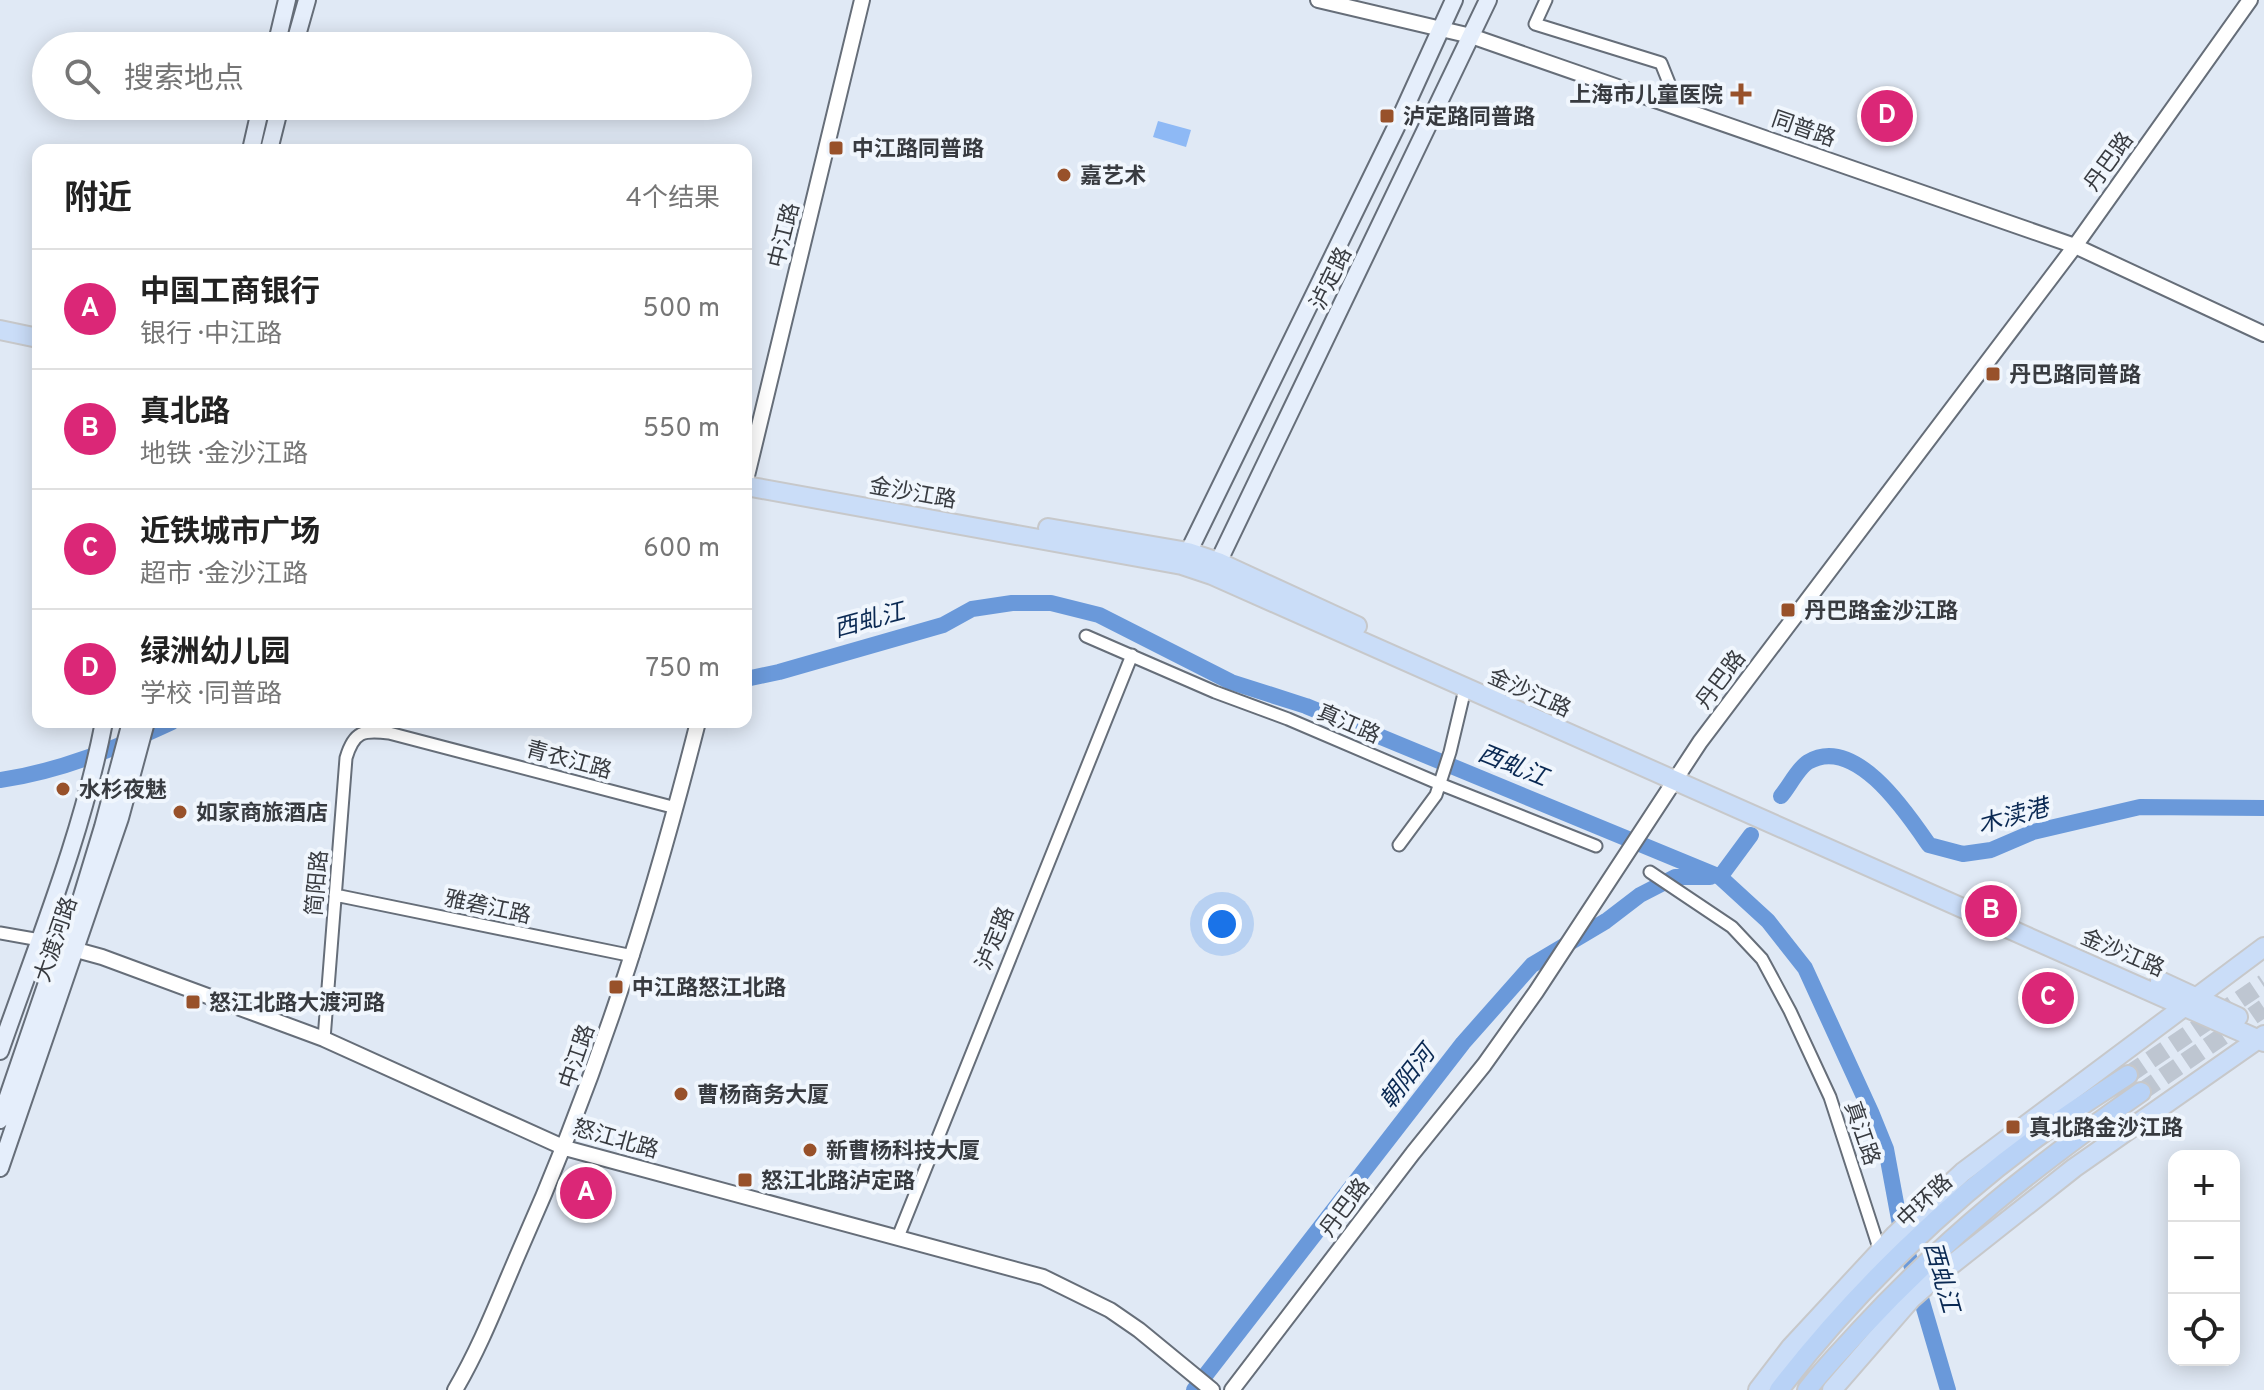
<!DOCTYPE html>
<html lang="zh">
<meta charset="utf-8">
<style>
:root{--surface:#fff;--page:#f2f2f2;--text:#222;--muted:#767676;--line:#e0e0e0;--accent:#db2777}
body{margin:0;font-family:Overpass,"Noto Sans SC",sans-serif;background:var(--page);color:var(--text)}
.controls{position:absolute;right:24px;bottom:24px;display:grid;overflow:hidden;border-radius:16px;box-shadow:0 4px 20px #0003}
.controls button{width:72px;height:72px;display:grid;place-items:center;padding:0;border:0;border-bottom:2px solid var(--line);background:var(--surface);color:var(--text);font:40px sans-serif}
.you{position:absolute;left:1222px;top:924px;width:28px;height:28px;margin:-20px;border:6px solid #fff;border-radius:50%;background:#1a73e8;box-shadow:0 0 0 12px #1a73e833}
.badge{display:grid;place-items:center;width:52px;height:52px;border-radius:50%;background:var(--accent);color:#fff;font-size:26px;font-weight:700}
.pin{position:absolute;translate:-50% -50%;border:4px solid #fff;box-shadow:0 2px 8px #0006}
.list{margin:0;padding:0;list-style:none}
h2{display:flex;justify-content:space-between;align-items:center;height:104px;margin:0;padding:0 32px;font-size:34px}
h2 small{font-size:26px;font-weight:400;color:var(--muted)}
.list li{display:grid;grid-template-columns:52px 1fr auto;gap:24px;align-items:center;box-sizing:border-box;height:120px;padding:0 32px;border-top:2px solid var(--line)}
.list b{display:block;font-size:30px;white-space:nowrap}
.list p{margin:0;font-size:26px;white-space:nowrap;color:var(--muted)}
.list em{font-size:26px;font-style:normal;color:var(--muted)}
.icon{flex:none;width:44px;height:44px;fill:none;stroke:currentColor;stroke-width:2;stroke-linecap:round;stroke-linejoin:round}
.map{position:relative;flex:none;width:2264px;height:1390px;overflow:hidden}
.search{position:absolute;background:var(--surface);box-shadow:0 4px 20px #0003;left:32px;top:32px;width:720px;height:88px;display:flex;align-items:center;gap:20px;box-sizing:border-box;padding:0 28px;border-radius:44px;color:var(--muted);font-size:30px}
.panel{position:absolute;background:var(--surface);box-shadow:0 4px 20px #0003;left:32px;top:144px;width:720px;height:584px;border-radius:16px}
.map>svg:first-child{display:block}
</style>
<div class="map">
<svg width="2264" height="1390" viewBox="0 0 2264 1390">
<rect width="100%" height="100%" fill="#e0e9f5"/>
<path fill="#8eb9f5" d="M1158,121L1191,130L1186,147L1153,137Z"/>
<g fill="none" stroke-linecap="round" stroke-linejoin="round">
<path stroke="#6a99da" stroke-width="16" d="M746,679L779,672L943,625L972,609L1012,603H1051L1099,615L1231,682L1306,706L1720,877L1768,921L1805,968L1871,1112L1886,1149L1901,1230L1948,1390
M0,780C62,771 116,748 172,722
M1781,796C1789,787 1798,768 1808,762C1855,734 1907,813 1929,845L1963,854L1991,850L2033,832L2140,807L2264,808
M1720,877L1751,835
M1194,1390L1463,1043L1532,965L1606,921L1640,895L1675,877H1710"/>
<path stroke="#bec6d1" stroke-width="18" stroke-dasharray="18 9" stroke-linecap="butt" d="M2128,1075L2264,983
M2141,1092L2264,1008"/>
<g stroke="#666e79" stroke-width="15">
<path id="minor" d="M1546,0L1535,24L1661,63L1679,108
M1086,636L1215,692L1288,719L1440,784L1596,846
M1399,845L1436,795L1450,752L1465,689
M1650,872L1732,927L1762,959L1790,1011L1830,1097L1880,1251
M335,895L633,956
M0,933L40,940
M324,1039L346,758C354,731 363,730 389,733L676,808
M898,1237L1132,655"/>
</g>
<g stroke="#666e79" stroke-width="18">
<path id="tertiary" d="M1318,0L1471,36L2075,246L2264,334
M746,480L862,0
M40,940L102,957L324,1039L565,1148L1043,1277L1110,1310L1139,1330L1212,1390
M455,1390C481,1346 499,1298 519,1252C597,1078 651,907 698,722
M1232,1390L1413,1153L1484,1065L1536,992L1700,742L2075,246L2250,0"/>
</g>
<g stroke="#666e79" stroke-width="20">
<path id="secondary" d="M276,46L287,0
M294,46L307,0
M251,150L261,106
M269,150L280,106
M1184,561L1398,123L1454,0
M1213,573L1488,0
M0,1051C38,942 82,836 104,722
M0,1120L52,968L72,929L103,827L131,722
M0,1168L120,818L146,722"/>
</g>
<g stroke="#c7c8ca" stroke-width="22">
<path id="primary" d="M0,330L38,338
M746,486L1182,565L1212,575L2264,1042
M1048,528L1188,552L1218,562L1357,626
M2160,981L2238,1017
M1758,1390L1791,1347L1895,1235L1963,1172L2264,947
M1832,1390L1911,1299L1936,1277L2074,1168L2264,1035"/>
</g>
<g stroke="#c7c8ca" stroke-width="22">
<path id="trunk" d="M1779,1390C1853,1294 1948,1201 2047,1130C2073,1110 2101,1093 2128,1075
M1807,1390C1823,1369 1842,1350 1860,1330C1948,1235 2035,1166 2141,1092"/>
</g>
<use href="#minor" stroke="#fff" stroke-width="11"/>
<use href="#tertiary" stroke="#fff" stroke-width="14"/>
<use href="#secondary" stroke="#e5eefb" stroke-width="16"/>
<use href="#primary" stroke="#caddf8" stroke-width="18"/>
<use href="#trunk" stroke="#b8d2f6" stroke-width="18"/>
</g>
<g fill="#98512a" stroke="#f0f6fd" stroke-width="3">
<path d="M1737 82h8v8h8v8h-8v8h-8v-8h-8v-8h8z"/>
<rect x="1379" y="108" width="16" height="16" rx="4"/>
<rect x="828" y="140" width="16" height="16" rx="4"/>
<circle cx="1064" cy="175" r="8"/>
<rect x="1985" y="366" width="16" height="16" rx="4"/>
<rect x="1780" y="602" width="16" height="16" rx="4"/>
<circle cx="63" cy="789" r="8"/>
<circle cx="180" cy="812" r="8"/>
<rect x="608" y="979" width="16" height="16" rx="4"/>
<rect x="185" y="994" width="16" height="16" rx="4"/>
<circle cx="681" cy="1094" r="8"/>
<rect x="2005" y="1119" width="16" height="16" rx="4"/>
<circle cx="810" cy="1150" r="8"/>
<rect x="737" y="1172" width="16" height="16" rx="4"/>
</g>
<g text-anchor="middle" stroke-width="8" stroke-linejoin="round" paint-order="stroke">
<g font-size="22" font-weight="bold" fill="#383b40" stroke="#f0f6fd" text-anchor="start">
<text x="1723" y="102" text-anchor="end">上海市儿童医院</text>
<text x="1403" y="124">泸定路同普路</text>
<text x="852" y="156">中江路同普路</text>
<text x="1080" y="183">嘉艺术</text>
<text x="2009" y="382">丹巴路同普路</text>
<text x="1804" y="618">丹巴路金沙江路</text>
<text x="79" y="797">水杉夜魅</text>
<text x="196" y="820">如家商旅酒店</text>
<text x="632" y="995">中江路怒江北路</text>
<text x="209" y="1010">怒江北路大渡河路</text>
<text x="697" y="1102">曹杨商务大厦</text>
<text x="2029" y="1135">真北路金沙江路</text>
<text x="826" y="1158">新曹杨科技大厦</text>
<text x="761" y="1188">怒江北路泸定路</text>
</g>
<g font-size="22" fill="#383b40" stroke="#f0f6fd">
<text transform="translate(1804 128) rotate(19)" y="8">同普路</text>
<text transform="translate(2108 161) rotate(-54)" y="8">丹巴路</text>
<text transform="translate(783 235) rotate(-76)" y="8">中江路</text>
<text transform="translate(1330 278) rotate(-64)" y="8">泸定路</text>
<text transform="translate(913 492) rotate(10)" y="8">金沙江路</text>
<text transform="translate(1720 679) rotate(-53)" y="8">丹巴路</text>
<text transform="translate(1530 692) rotate(24)" y="8">金沙江路</text>
<text transform="translate(1349 723) rotate(23)" y="8">真江路</text>
<text transform="translate(569 759) rotate(15)" y="8">青衣江路</text>
<text transform="translate(316 883) rotate(-85)" y="8">简阳路</text>
<text transform="translate(488 906) rotate(12)" y="8">雅砻江路</text>
<text transform="translate(994 938) rotate(-68)" y="8">泸定路</text>
<text transform="translate(55 939) rotate(-71)" y="8">大渡河路</text>
<text transform="translate(2123 952) rotate(23)" y="8">金沙江路</text>
<text transform="translate(576 1056) rotate(-71)" y="8">中江路</text>
<text transform="translate(1863 1133) rotate(71)" y="8">真江路</text>
<text transform="translate(616 1138) rotate(16)" y="8">怒江北路</text>
<text transform="translate(1924 1200) rotate(-43)" y="8">中环路</text>
<text transform="translate(1344 1207) rotate(-53)" y="8">丹巴路</text>
</g>
<g font-size="24" font-style="italic" fill="#0a2953" stroke="#f0f6fd">
<text transform="translate(869 620) rotate(-15)" y="8">西虬江</text>
<text transform="translate(1513 765) rotate(22)" y="8">西虬江</text>
<text transform="translate(2013 816) rotate(-15)" y="8">木渎港</text>
<text transform="translate(1407 1077) rotate(-52)" y="8">朝阳河</text>
<text transform="translate(1942 1277) rotate(74)" y="8">西虬江</text>
</g>
</g>
</svg>
<div class="controls">
<button>+</button>
<button>−</button>
<button><svg class="icon" aria-label="locate" viewBox="0 0 24 24"><circle cx="12" cy="12" r="6"/><path d="M12 2v4M12 18v4M2 12h4M18 12h4"/></svg></button>
</div>
<div class="you"></div>
<div class="pin badge" style="left:586px;top:1193px">A</div>
<div class="pin badge" style="left:1991px;top:911px">B</div>
<div class="pin badge" style="left:2048px;top:998px">C</div>
<div class="pin badge" style="left:1887px;top:116px">D</div>
<div class="search"><svg class="icon" aria-label="search" viewBox="0 0 24 24"><circle cx="10" cy="10" r="6"/><path d="M15 15l6 6"/></svg>搜索地点</div>
<section class="panel">
<h2>附近<small>4个结果</small></h2>
<ul class="list">
<li><span class="badge">A</span><div><b>中国工商银行</b><p>银行 · 中江路</p></div><em>500 m</em></li>
<li><span class="badge">B</span><div><b>真北路</b><p>地铁 · 金沙江路</p></div><em>550 m</em></li>
<li><span class="badge">C</span><div><b>近铁城市广场</b><p>超市 · 金沙江路</p></div><em>600 m</em></li>
<li><span class="badge">D</span><div><b>绿洲幼儿园</b><p>学校 · 同普路</p></div><em>750 m</em></li>
</ul>
</section>
</div>
